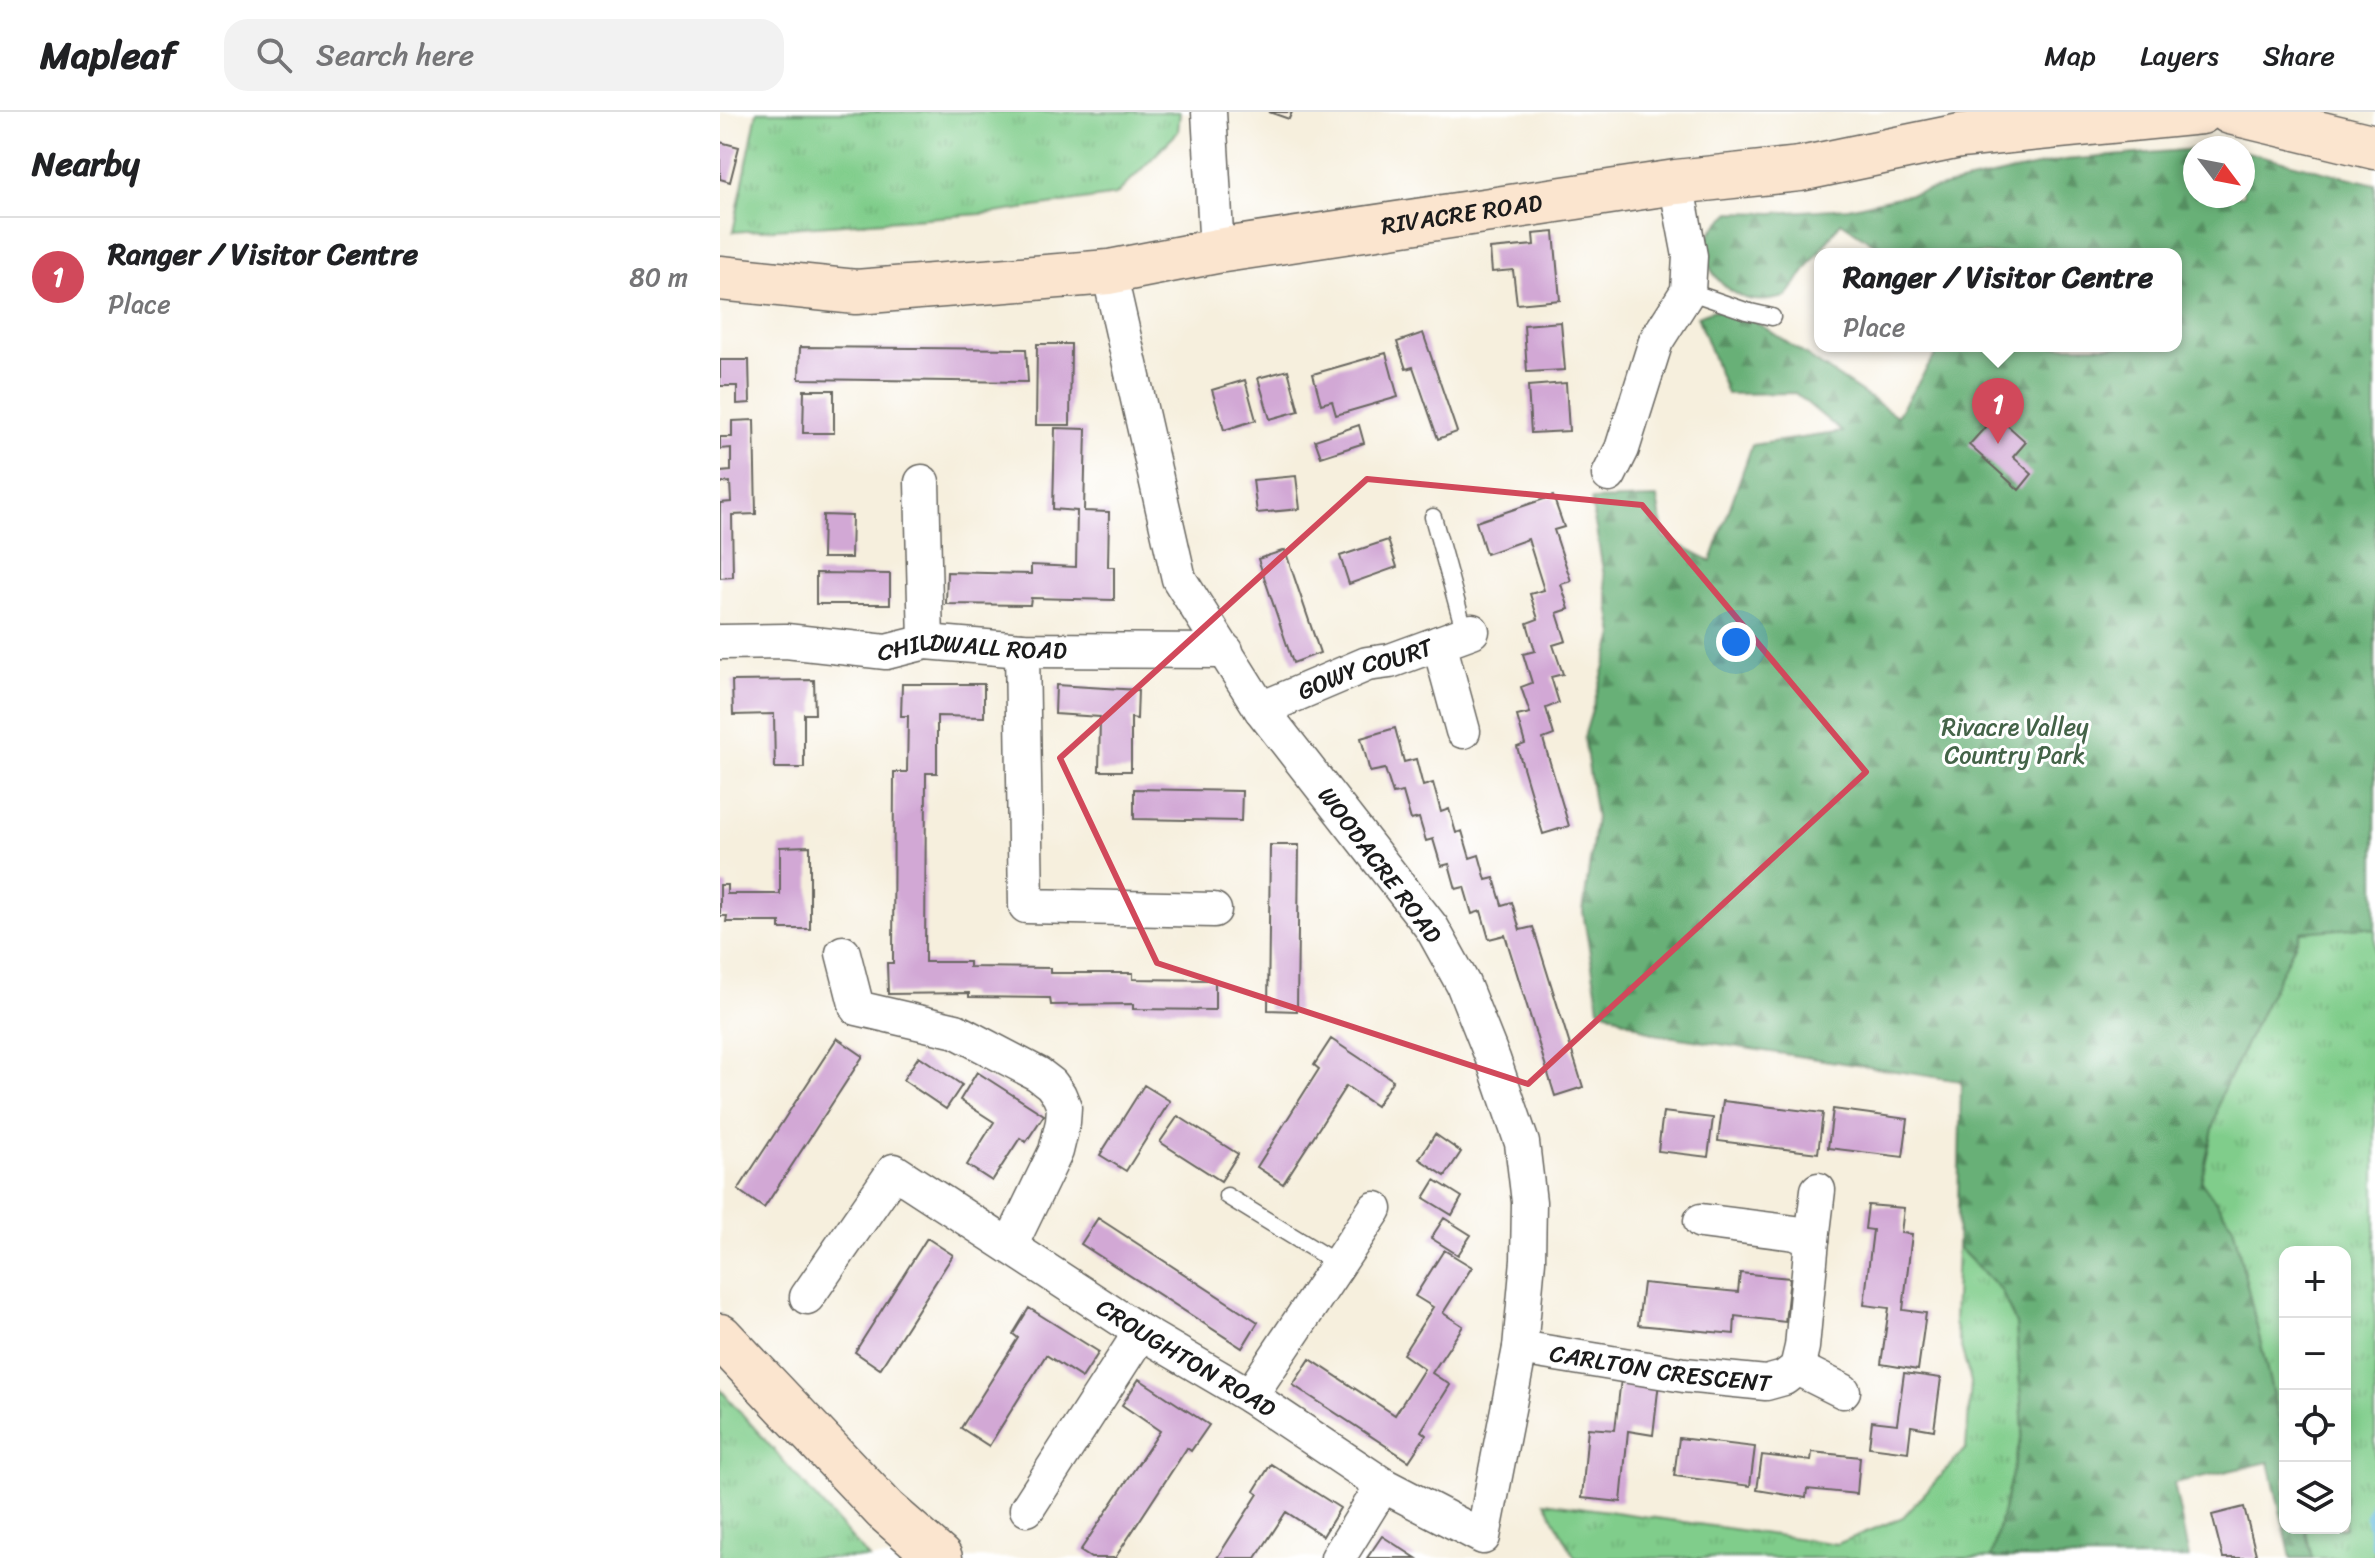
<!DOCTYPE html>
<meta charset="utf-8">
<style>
:root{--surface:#fff;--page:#f2f2f2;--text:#202124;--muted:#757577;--line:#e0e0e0;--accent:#d1495b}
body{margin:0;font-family:Sriracha,sans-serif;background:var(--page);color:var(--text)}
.controls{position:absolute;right:24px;bottom:24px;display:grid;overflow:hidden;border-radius:16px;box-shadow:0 4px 12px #0003}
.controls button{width:72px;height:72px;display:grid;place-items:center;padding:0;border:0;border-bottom:2px solid var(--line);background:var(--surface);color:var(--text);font:40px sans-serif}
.compass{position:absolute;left:1463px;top:24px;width:72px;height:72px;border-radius:50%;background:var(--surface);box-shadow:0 4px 12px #0003;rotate:122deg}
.you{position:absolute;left:1016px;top:530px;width:28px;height:28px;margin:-20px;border:6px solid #fff;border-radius:50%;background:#1a73e8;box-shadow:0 0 0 12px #1a73e833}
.badge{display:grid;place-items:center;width:52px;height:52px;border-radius:50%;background:var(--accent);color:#fff;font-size:26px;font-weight:700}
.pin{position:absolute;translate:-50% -66px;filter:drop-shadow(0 2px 4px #0008)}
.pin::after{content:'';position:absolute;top:42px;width:28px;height:24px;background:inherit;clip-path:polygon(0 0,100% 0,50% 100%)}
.popup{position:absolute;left:1094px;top:136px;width:368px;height:104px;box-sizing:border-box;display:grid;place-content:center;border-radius:16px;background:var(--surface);filter:drop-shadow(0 2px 6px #0005);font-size:26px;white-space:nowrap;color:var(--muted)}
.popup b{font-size:30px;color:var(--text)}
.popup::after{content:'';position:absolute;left:50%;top:100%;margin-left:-16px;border:16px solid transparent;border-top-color:var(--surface)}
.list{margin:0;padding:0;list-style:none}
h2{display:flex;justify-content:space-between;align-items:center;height:104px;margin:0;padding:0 32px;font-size:34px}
h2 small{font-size:26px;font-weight:400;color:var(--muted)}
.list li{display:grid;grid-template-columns:52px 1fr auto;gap:24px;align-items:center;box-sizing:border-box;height:120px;padding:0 32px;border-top:2px solid var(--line)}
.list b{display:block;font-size:30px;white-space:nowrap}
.list p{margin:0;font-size:26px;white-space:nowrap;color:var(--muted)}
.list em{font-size:26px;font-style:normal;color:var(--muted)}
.icon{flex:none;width:44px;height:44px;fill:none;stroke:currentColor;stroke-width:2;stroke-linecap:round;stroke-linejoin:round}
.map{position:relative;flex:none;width:1655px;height:1446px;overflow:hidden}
header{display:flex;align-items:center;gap:48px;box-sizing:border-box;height:112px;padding:0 40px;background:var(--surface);border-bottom:2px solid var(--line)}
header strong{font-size:38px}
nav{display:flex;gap:44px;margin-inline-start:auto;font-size:28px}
.search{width:560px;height:72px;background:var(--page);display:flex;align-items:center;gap:20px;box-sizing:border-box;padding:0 28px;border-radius:24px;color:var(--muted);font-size:30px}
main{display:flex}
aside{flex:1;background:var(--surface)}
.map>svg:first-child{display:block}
</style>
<header>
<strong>Mapleaf</strong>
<div class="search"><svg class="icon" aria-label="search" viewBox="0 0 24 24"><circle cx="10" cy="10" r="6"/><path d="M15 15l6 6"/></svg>Search here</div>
<nav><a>Map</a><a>Layers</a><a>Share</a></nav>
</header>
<main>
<aside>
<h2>Nearby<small></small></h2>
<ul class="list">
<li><span class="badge">1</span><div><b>Ranger / Visitor Centre</b><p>Place</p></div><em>80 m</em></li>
</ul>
</aside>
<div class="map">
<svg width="1655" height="1446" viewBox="0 0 1655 1446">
<defs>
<pattern id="grass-tufts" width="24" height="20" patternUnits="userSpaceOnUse" patternTransform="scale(2)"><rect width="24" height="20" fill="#80cd8b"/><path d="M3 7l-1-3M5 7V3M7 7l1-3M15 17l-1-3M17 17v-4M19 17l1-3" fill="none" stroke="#6eaf77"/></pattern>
<pattern id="forest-firs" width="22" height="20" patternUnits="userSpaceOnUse" patternTransform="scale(2)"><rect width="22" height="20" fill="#68b077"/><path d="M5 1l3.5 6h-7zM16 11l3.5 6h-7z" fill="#558e61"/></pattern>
</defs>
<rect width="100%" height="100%" fill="#fff"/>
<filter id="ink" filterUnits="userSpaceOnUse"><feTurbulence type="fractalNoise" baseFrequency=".0125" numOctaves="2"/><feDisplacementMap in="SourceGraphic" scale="16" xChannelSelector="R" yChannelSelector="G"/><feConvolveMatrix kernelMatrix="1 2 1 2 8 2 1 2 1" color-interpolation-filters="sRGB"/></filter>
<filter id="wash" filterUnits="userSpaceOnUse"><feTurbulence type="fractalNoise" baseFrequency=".006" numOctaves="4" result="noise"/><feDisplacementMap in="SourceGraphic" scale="32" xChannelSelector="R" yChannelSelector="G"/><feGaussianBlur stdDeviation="1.8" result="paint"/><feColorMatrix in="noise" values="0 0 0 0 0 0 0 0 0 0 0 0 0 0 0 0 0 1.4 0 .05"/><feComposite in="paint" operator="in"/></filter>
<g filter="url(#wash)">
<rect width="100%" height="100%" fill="#f6efdd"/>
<path fill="url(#grass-tufts)" stroke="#4e7454" stroke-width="2" d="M37,0H460L458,20L396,83L275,101L13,120Z
M1644,815L1655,818V1389L1650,1404L1655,1446H1592L1585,1416H1625V1140H1565V1334L1513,1114L1481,1069L1501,982L1581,819Z
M1237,1134L1281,1178L1296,1212L1303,1318L1271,1446H855L825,1390L1117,1432L1183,1405L1246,1336L1251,1270L1234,1211Z
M0,1277L149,1446H0Z"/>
<path fill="url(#forest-firs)" stroke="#42664a" stroke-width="2" d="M1475,37V84H1523V39L1655,72V818L1644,815L1581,820L1501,982L1481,1069L1513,1114L1565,1334V1416H1585L1592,1446H1571L1549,1350L1454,1371L1469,1446H1271L1303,1318L1296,1212L1281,1178L1237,1134L1241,969L934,922L879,896L863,800L876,706L864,625L894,523L871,388L937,386L944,425L991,449L1032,333L1122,320L1075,281L1007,282L977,204L994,198L1018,201L1044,215L1177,304L1221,234H1456V142H1168L1121,110L1066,185C1051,188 1037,191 1022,185C1000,176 977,148 989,124C992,116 1004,107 1011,100L1053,101L1128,96L1344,48Z"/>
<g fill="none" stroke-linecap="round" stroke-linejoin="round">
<path stroke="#61b9de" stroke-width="9" d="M1655,1389L1650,1404L1655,1433"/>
</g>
<g id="blocks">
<path fill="#d2a8d5" d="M549,0H572L569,7Z
M0,30L19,35L10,70L0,67Z
M834,120L840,188L797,192L793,158L772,160L770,137L814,133L813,122Z
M841,210L845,258L807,260L804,213Z
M703,221L737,320L718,327L693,255L686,257L677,230Z
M317,232H351L350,313H316Z
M80,235L306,237L308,270L79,267Z
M666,241L678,285L616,303L612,289L601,292L593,262Z
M0,248H29L30,291L17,292V274H0Z
M568,258L579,299L550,307L538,266Z
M525,268L536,308L504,318L492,278Z
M846,271L849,319L811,321L808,274Z
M84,278H114V321H83Z
M1276,303L1306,330L1293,345L1312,362L1299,378L1249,333Z
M34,308L36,402L12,403L13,465L0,466V391L11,390L10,370L0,371V360L11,359V336L0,337V325H12V309Z
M639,313L644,331L601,345L595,328Z
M335,316L366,317L364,399L389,400L388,455H394V488L311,486L310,493L226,492L227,460L311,462V453L356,455L357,399L333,397Z
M576,364L580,397L537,401L533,368Z
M833,384L844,415L834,418L851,469L841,472L849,497L837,501L846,529L833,533L843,562L831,565L839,591L826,596L834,623L823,627L849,714L823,722L797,635L805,632L797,604L810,601L801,575L812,571L803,542L815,539L807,511L818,507L810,482L824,478L808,427L766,442L756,410Z
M103,403L132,404L131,446H102Z
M668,428L677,455L629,472L620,444Z
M565,438L600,541L573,551L538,447Z
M96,461L170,462V492H96Z
M94,568L95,602H84V656H55L54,602L13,603L12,569Z
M182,572H264V605L217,604V661H206L205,850H249V855L330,856V861H413V867L495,868V898L413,897V892L331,893L330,886L249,885V881L168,882L167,851H173L174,660H187L188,604H181Z
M336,573L418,578L417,607L411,606V659H379L380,605L335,602Z
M675,616L684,650L696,647L703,674L713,671L721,700L729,697L736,721L742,719L750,746L759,743L766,768L774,766L782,793L792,790L800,818L813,815L863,975L835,984L785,823L769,827L761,799L752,802L744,775L736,777L729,752L721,754L713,727L706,729L699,706L691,708L683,680L673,682L665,657L650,660L641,626Z
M414,677L522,679L521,709L414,707Z
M550,733H579L577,899L548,898Z
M90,734V817H60V810H6L7,804H0V773H7V782H60V735Z
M117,926L143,944L44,1096L18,1078Z
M611,927L673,968L656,994L626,974L563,1072L537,1055L599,957L594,953Z
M199,944L242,973L226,997L183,968Z
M257,960L324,1003L306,1030L300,1026L272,1069L247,1053L274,1010L240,988Z
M424,973L450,989L406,1059L380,1043Z
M1003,989L1103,1001L1098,1041L998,1029Z
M1113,997L1188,1007L1183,1045L1108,1036Z
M943,1000L993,1006L988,1045L938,1039Z
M458,1004L518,1042L501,1069L440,1030Z
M715,1022L741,1040L725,1064L699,1047Z
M715,1068L742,1085L732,1103L704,1086Z
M1148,1093L1184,1096L1181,1121L1192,1122L1183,1198L1206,1201L1198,1258L1161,1252L1169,1196L1144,1193L1153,1118L1145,1117Z
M378,1106L538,1210L522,1236L361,1132Z
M724,1106L751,1123L738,1143L711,1126Z
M207,1126L233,1143L160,1257L135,1240Z
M724,1138L752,1155L723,1201L743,1214L712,1261L730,1273L701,1319L706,1323L689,1349L573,1273L590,1247L675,1303L704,1257L683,1242L713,1195L695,1184Z
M1020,1161L1070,1166L1065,1210L1015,1204L1014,1222L918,1213L923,1171L1018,1180Z
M309,1196L379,1240L362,1266L326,1243L269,1334L241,1316L298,1226L293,1222Z
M1184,1261L1221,1266L1214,1318L1191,1314L1188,1340L1149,1335L1152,1309L1177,1312Z
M419,1267L489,1313L471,1339L467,1336L395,1446H371L360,1439L440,1319L402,1293Z
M901,1267L939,1270L933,1323L908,1319L901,1390L862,1386L868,1316L895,1318Z
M959,1326L1035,1335L1030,1374L954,1364Z
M1092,1340L1140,1345L1137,1382L1087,1377L1086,1386L1037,1378L1042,1343L1091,1349Z
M551,1352L620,1396L603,1424L566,1400L536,1446H497L538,1382L534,1379Z
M1524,1395L1537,1446H1503L1492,1403Z
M662,1424L696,1446H647Z"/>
</g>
</g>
<g filter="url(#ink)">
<use href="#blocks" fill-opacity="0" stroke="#686660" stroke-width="2"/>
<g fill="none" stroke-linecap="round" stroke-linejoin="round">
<g stroke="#686660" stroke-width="19">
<path id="lane" d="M968,179L1026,199L1052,205
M713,405L745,521
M507,1084L618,1152"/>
</g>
<g stroke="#686660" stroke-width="37">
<g id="street">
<path d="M489,0L497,139"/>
<path d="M889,363L902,337L936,229L968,179L970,144L956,70"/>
<path d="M202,370L206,530"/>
<path id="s1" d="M0,530L66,529L166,540L206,530L302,538L506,539"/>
<path d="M719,531L743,619"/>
<path d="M302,538L306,794L494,798"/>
<path id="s2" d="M541,597L647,552L670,549L752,519"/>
<path d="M123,841L137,896L236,919L318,962L331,972L339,983L344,995L343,1010L336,1039L290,1134"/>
<path d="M1092,1128L1098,1078"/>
<path id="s3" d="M87,1185L174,1059L421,1220L530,1284L663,1373L763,1425L800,1236L808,1148L809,1090L802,1031L773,947L743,872L712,816L541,597L459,467L389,160"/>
<path id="s4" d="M800,1236L964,1263L1046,1271L1064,1266L1077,1256L1082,1235L1092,1128L1075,1121L981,1109"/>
<path d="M1077,1256L1123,1279"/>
<path d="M530,1284L655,1097"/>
<path d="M307,1397L421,1220"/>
<path d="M618,1446L663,1373"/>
</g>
</g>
<g stroke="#686660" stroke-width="47">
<g id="secondary">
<path d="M1510,0L1655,35"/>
<path id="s5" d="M0,166L136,180L389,160L497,139L956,70L1080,57L1240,24L1481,0"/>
<path d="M0,1224L165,1398L220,1446"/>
</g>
</g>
<use href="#lane" stroke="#fff" stroke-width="16"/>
<use href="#street" stroke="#fff" stroke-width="34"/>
<use href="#secondary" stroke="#fbe5cf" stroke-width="44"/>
</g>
</g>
<path fill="none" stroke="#d1495b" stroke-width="6" stroke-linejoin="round" d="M647,367L922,393L1146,660L808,972L437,851L340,646Z"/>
<g text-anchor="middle" stroke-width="6" stroke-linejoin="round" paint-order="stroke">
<g font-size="24" fill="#1c1c1c" stroke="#fff">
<text dy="8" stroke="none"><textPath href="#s5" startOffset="748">RIVACRE ROAD</textPath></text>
<text dy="8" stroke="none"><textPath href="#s1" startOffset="254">CHILDWALL ROAD</textPath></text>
<text dy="8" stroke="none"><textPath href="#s2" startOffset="112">GOWY COURT</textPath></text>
<text transform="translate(660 753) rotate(53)" y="8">WOODACRE ROAD</text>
<text dy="8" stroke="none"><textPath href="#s3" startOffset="500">CROUGHTON ROAD</textPath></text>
<text dy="8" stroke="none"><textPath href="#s4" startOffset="142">CARLTON CRESCENT</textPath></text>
</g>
<g font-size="24" fill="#446348" stroke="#fff">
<text x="1295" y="623">Rivacre Valley<tspan x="1295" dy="28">Country Park</tspan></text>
</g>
</g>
</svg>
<div class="controls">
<button>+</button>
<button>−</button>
<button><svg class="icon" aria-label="locate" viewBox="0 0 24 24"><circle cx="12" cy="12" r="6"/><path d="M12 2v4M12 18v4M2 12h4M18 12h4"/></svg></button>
<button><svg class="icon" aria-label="layers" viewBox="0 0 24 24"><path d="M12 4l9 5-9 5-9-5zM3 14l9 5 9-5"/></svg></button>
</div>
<svg class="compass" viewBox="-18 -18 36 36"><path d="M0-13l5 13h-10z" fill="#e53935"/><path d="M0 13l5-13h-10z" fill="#757577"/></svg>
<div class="you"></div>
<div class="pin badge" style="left:1278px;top:332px">1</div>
<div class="popup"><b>Ranger / Visitor Centre</b>Place</div>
</div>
</main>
